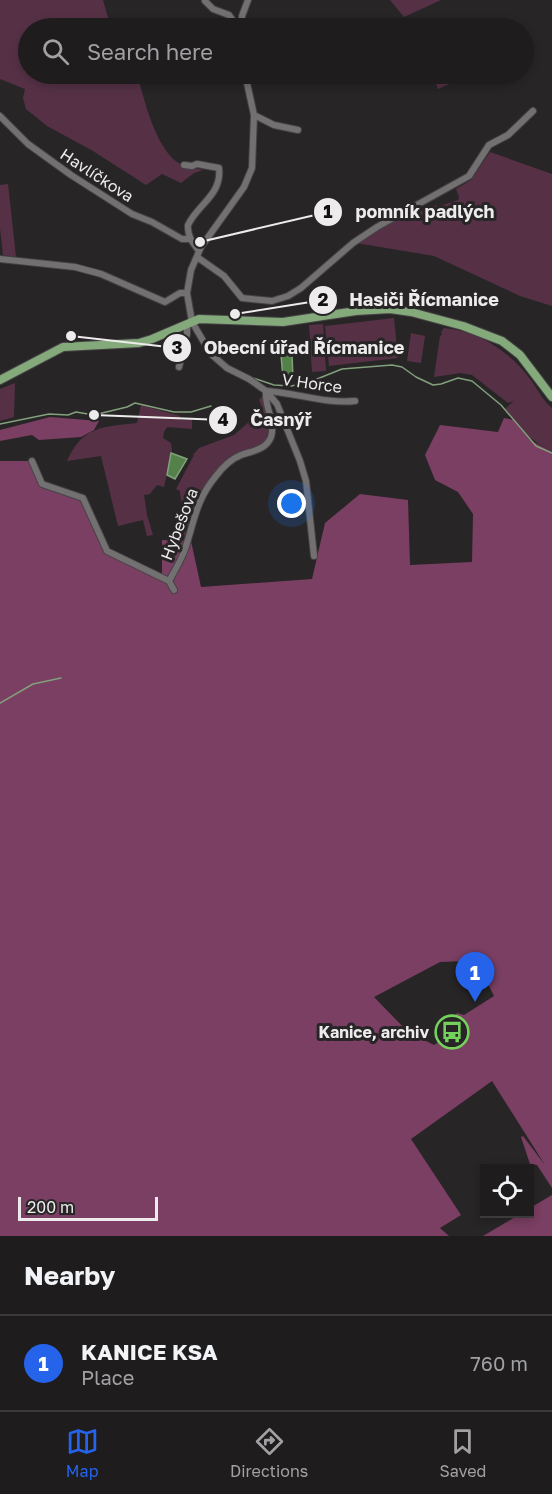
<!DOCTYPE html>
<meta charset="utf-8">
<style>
:root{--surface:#1e1c1d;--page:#262526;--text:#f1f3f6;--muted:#a1a1a4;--line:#3c3a3b;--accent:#2563eb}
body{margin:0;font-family:"Golos Text",sans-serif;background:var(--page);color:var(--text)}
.controls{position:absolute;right:18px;bottom:18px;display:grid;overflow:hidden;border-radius:0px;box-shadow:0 3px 9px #0003}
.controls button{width:54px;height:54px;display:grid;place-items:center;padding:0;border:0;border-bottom:2px solid var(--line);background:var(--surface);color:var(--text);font:30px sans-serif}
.scale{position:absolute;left:18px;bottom:15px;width:140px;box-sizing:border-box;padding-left:6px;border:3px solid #edebec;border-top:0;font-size:16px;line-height:21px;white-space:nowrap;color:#edebec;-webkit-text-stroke:4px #282527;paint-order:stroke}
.you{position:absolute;left:292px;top:504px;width:21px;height:21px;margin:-15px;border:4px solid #fff;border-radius:50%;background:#1a73e8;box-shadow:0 0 0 9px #1a73e833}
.badge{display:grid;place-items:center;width:39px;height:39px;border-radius:50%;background:var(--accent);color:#fff;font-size:20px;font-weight:700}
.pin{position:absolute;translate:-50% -50px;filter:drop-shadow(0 2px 3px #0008)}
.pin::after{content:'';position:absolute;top:32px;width:21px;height:18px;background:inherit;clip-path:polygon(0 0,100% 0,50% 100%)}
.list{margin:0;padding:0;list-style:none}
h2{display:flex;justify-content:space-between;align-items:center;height:78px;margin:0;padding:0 24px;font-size:26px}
h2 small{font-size:20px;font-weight:400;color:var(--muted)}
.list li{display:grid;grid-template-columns:39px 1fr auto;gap:18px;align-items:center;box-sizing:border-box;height:96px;padding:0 24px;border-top:2px solid var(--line)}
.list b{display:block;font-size:22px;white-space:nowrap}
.list p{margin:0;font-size:20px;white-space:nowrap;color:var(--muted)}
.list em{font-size:20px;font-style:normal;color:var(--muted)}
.icon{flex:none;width:33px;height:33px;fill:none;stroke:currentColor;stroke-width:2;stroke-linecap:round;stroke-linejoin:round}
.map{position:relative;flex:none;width:552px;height:1236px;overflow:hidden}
.search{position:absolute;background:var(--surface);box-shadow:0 3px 9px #0003;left:18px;right:18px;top:18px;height:66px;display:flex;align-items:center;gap:15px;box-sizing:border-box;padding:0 21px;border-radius:33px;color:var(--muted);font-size:22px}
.sheet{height:174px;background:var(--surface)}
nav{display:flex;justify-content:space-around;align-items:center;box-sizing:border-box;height:84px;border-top:2px solid var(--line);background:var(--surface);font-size:16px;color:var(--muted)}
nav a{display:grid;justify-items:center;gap:3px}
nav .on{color:var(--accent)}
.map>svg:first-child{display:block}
</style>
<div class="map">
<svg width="552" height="1236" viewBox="0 0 552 1236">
<rect width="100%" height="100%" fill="#282527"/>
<path fill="#563146" d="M0,0H103L111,28H28V74H137C144,99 155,146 177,162C184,167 195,168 203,170L194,173L181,183L162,174L146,185L93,151L47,126L26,109L23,98L25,89L0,79Z
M390,0H441L404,17Z
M493,18L502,28H465Z
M432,74H471L438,89Z
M490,152L552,174V306L520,296L434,256L356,243L405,214L414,216L425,209L427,205L440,206L458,200L459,197L456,189L471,180Z
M8,184L16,257L3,255L0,228V185Z
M394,318L398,358L329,366L325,326Z
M323,324L326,371L312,372L309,325Z
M444,328C479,331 509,351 530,379C538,389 542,400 552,408V452C531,440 519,430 505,409L514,401L508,403L472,375L461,373L434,377L440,336L442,335L441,332Z
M411,333L425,336L421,363L407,361Z
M15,383L14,417L0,421V389Z
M262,396C267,411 273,426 265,441L213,475L200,493L184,537L180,491L176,489L194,455L192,454H194L199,448L234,435L250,421L253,424L261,423C267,416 262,407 259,400Z
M141,405L180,416V420L192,419V415V429L167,427L164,432L163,438L171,443L172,450L164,487L157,485L150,494L144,495L147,515L153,535L147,536L143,520L118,526L101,456L67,461C83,426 102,427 137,423Z"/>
<path fill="#7a3f62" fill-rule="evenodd" d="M50,417L99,421L94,430L81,437L39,440L32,435L0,441V430Z
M504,418L513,420L530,440L552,452V1188L537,1165L530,1164L521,1137L523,1136L545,1165L492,1081L411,1139L461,1215L440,1228L449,1236H0V461H31L40,485L80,499L107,554L162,577V540L191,541L201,587L312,579L325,523L360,494L408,500L410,565L472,562L473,514L458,492L435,480L425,455L440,425L498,432ZM466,961L481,970L494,996L464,1015L457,1013L451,1020L455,1029L453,1033L434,1045L408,1032L374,997L440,962Z
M552,1195V1236H483L520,1214H530V1208Z"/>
<path fill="#54804a" stroke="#82a07b" stroke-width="1.5" d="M281,355H292L293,378H283Z
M171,453L187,459L175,479L167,475Z"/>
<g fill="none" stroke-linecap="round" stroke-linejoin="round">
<path stroke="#82a07b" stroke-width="1.5" d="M253,378L274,385L291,386L307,383L342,369L392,365L402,367L416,377L433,385L441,384L458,378L472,381L501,405L536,446L552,453
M0,424L49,414L68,415L76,412L94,415L127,407L135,403L174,412H191L211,406
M0,703L33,684L61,678"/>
<g stroke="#464345" stroke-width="8">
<path id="minor" d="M205,1L213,9L229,15L238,28
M242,28V16L248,0
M245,74L254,115L252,168L244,187L201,247L191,270L187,293L192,322L211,354L227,368L249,379L266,391L277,404L300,461L306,481L314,556
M254,115L274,125L298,130
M0,116L28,144L71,175L132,214L152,222L182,239H190
M184,165L192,166L197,164L219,168C222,195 198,204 188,225C187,236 193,243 199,251
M197,257L224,276L242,298L272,301L288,296L301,288L353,243L377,227L469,176L489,145L508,135L533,111
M0,259L75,267L101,274L165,302L180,293H187
M179,367L187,334V324
M267,391C297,393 325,404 355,401
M32,461L42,484L83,498L107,551L169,581
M174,590L169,581C174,572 180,562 184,552C194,524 195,501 216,476C222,468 231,459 241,455C252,451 266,450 271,437C276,421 264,407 266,391"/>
</g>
<g stroke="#464345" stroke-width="10">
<path id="major" d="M0,380L63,347L139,343L152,339L199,319L283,322L356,311L390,309L411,312L463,326L502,341L520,355L552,397"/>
</g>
<use href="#minor" stroke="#737071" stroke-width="6"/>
<use href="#major" stroke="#84a97b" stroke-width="8"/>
</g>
<defs>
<g id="bus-ring" transform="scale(1.725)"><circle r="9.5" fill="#282527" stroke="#74d25c" stroke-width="1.5"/><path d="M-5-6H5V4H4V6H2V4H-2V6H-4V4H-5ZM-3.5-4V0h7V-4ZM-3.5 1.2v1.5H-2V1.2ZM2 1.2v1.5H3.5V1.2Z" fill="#74d25c"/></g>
</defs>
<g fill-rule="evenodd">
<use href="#bus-ring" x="452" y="1032"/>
</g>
<g text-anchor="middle" stroke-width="6" stroke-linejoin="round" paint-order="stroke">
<g font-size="16" fill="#edebec" stroke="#282527">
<text transform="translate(97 175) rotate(33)" y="6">Havlíčkova</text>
<text transform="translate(312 383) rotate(8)" y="6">V Horce</text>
<text transform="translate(179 524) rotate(-69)" y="6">Hybešova</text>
</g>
<g font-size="16" font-weight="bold" fill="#edebec" stroke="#282527" text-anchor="end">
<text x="429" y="1038">Kanice, archiv</text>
</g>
</g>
<path fill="none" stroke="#edebec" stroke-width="2" d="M200 242L328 212M235 314L323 300M71 336L177 348M94 415L223 420"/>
<g fill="#edebec" stroke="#282527" stroke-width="2">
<circle cx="200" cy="242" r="6"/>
<circle cx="235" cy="314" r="6"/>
<circle cx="71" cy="336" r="6"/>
<circle cx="94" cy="415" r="6"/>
<circle cx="328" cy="212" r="15"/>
<circle cx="323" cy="300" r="15"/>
<circle cx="177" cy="348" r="15"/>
<circle cx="223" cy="420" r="15"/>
</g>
<g font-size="18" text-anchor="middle" font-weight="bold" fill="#111">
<text x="328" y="218">1</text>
<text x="323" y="306">2</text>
<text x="177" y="354">3</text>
<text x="223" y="426">4</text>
</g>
<g font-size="18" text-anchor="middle" font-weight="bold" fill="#edebec" stroke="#282527" stroke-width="6" stroke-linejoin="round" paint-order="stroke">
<text x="425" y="218">pomník padlých</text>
<text x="424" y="306">Hasiči Řícmanice</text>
<text x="304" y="354">Obecní úřad Řícmanice</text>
<text x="281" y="426">Časnýř</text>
</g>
</svg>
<div class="controls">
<button><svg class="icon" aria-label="locate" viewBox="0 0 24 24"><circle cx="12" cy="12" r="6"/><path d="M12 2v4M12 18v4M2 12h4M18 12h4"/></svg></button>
</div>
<div class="scale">200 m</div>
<div class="you"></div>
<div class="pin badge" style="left:475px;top:1002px">1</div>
<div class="search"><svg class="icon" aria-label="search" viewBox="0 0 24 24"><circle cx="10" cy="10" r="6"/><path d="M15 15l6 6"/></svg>Search here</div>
</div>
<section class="sheet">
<h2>Nearby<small></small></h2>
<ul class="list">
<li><span class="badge">1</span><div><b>KANICE KSA</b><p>Place</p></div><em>760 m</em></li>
</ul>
</section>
<nav>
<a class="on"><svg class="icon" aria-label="map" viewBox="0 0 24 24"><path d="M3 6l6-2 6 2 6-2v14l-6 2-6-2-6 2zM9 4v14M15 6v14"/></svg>Map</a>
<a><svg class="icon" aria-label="directions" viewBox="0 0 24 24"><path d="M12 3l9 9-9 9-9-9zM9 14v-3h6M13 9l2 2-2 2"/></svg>Directions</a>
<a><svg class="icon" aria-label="saved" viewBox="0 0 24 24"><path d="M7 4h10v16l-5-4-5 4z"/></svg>Saved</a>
</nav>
